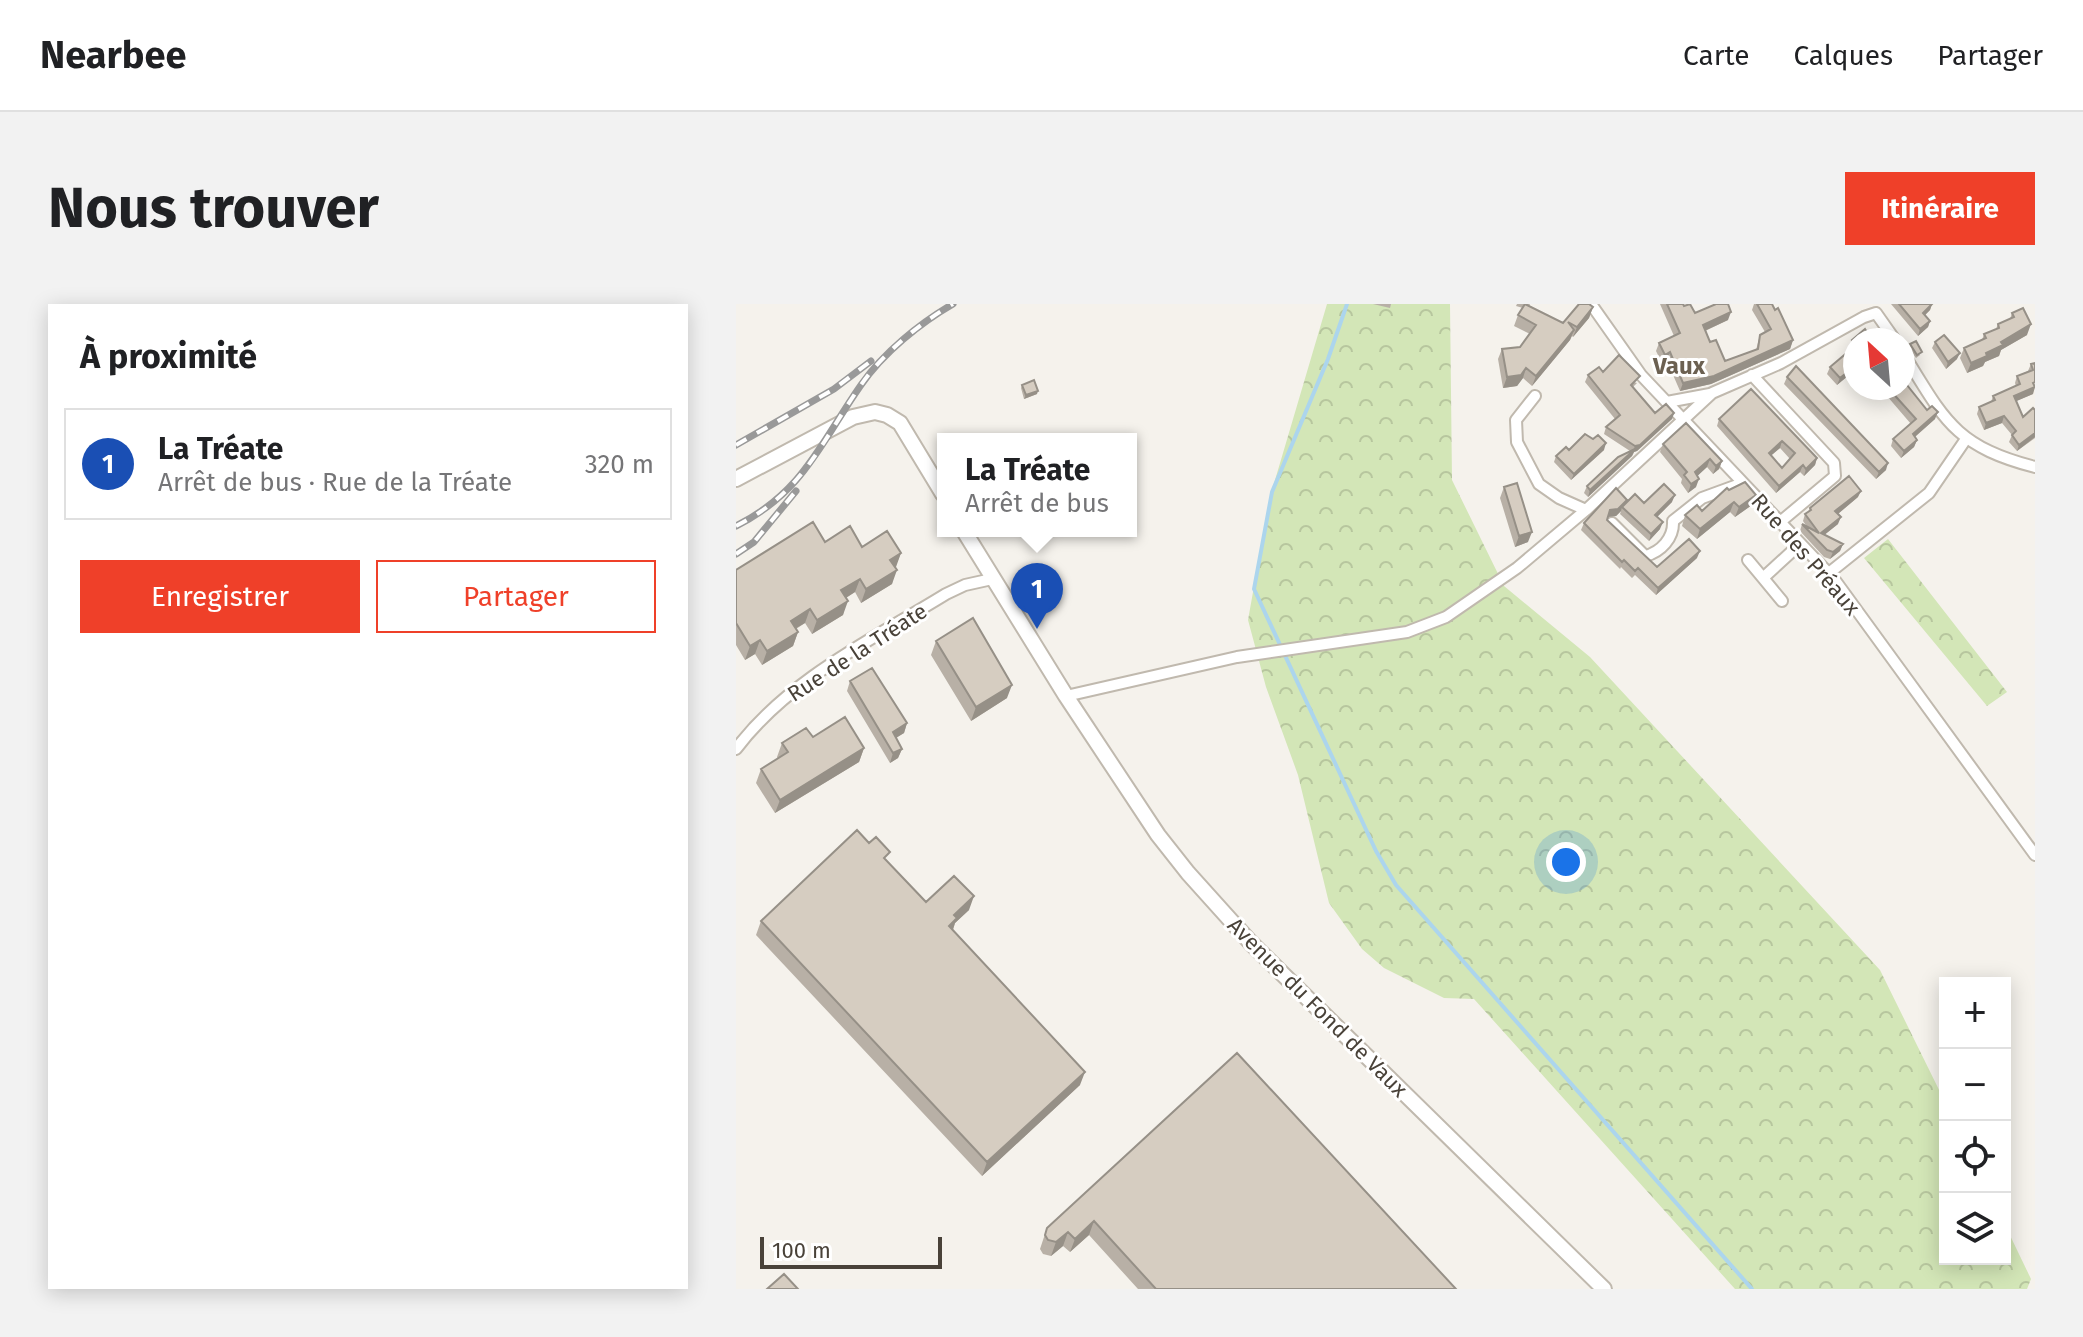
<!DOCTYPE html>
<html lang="fr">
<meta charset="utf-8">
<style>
:root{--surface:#fff;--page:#f2f2f2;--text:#202124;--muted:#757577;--line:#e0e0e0;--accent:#ef4029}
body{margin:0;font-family:"Fira Sans",sans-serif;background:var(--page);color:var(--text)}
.controls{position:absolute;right:24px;bottom:24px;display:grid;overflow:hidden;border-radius:0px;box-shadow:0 4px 20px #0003}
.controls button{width:72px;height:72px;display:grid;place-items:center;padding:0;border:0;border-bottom:2px solid var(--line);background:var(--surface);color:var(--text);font:40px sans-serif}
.compass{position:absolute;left:1107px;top:24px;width:72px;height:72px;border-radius:50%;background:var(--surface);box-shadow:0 4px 20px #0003;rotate:334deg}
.scale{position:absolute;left:24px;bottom:20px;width:182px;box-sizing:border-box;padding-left:8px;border:4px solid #494239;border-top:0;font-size:22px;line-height:28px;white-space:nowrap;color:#494239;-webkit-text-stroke:6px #fff;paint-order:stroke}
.you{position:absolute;left:830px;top:558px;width:28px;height:28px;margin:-20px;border:6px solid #fff;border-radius:50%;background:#1a73e8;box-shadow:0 0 0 12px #1a73e833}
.badge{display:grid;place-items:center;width:52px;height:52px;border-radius:50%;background:var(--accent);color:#fff;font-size:26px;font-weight:700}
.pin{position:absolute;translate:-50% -66px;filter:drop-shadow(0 2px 4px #0008)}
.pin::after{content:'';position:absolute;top:42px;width:28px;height:24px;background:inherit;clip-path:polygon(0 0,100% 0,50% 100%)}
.popup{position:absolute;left:201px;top:129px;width:200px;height:104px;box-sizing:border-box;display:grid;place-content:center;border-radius:0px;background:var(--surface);filter:drop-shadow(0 2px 6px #0005);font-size:26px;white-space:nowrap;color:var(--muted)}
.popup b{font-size:30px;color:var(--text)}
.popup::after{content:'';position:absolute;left:50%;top:100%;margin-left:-16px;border:16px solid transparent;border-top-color:var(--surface)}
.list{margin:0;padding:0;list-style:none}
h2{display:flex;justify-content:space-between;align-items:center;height:104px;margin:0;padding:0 32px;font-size:34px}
h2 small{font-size:26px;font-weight:400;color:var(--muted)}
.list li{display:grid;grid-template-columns:52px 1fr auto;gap:24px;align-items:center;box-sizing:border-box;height:112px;margin:0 16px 16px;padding:0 16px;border:2px solid var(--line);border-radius:0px}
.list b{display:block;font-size:30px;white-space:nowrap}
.list p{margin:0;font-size:26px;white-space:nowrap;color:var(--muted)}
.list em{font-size:26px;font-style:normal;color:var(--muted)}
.actions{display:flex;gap:16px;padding:24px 32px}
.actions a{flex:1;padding:18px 0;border:2px solid var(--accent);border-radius:0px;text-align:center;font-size:28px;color:var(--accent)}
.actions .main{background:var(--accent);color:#fff}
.icon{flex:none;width:44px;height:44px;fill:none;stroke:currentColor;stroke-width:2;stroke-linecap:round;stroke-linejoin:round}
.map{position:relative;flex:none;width:1299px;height:985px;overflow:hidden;border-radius:0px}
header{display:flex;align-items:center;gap:48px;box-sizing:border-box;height:112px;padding:0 40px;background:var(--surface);border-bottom:2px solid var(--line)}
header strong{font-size:38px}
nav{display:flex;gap:44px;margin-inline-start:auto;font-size:28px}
.intro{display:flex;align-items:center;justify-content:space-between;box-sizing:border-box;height:192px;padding:0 48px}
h1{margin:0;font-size:56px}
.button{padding:20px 36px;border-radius:0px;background:var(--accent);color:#fff;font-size:28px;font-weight:700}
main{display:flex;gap:48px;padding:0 48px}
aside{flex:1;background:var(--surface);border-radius:0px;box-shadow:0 4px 20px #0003}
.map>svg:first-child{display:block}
</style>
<header>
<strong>Nearbee</strong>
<nav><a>Carte</a><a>Calques</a><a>Partager</a></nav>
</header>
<div class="intro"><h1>Nous trouver</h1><a class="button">Itinéraire</a></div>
<main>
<aside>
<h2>À proximité<small></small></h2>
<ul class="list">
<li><span class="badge" style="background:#1a4fb4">1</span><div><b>La Tréate</b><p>Arrêt de bus · Rue de la Tréate</p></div><em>320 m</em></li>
</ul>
<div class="actions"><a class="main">Enregistrer</a><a>Partager</a></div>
</aside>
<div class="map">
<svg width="1299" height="985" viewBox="0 0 1299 985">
<defs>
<pattern id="forest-crowns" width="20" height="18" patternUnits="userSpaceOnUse" patternTransform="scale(2)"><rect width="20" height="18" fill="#d3e6b7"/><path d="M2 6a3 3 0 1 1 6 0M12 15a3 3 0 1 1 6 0" fill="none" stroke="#b7c69e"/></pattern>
</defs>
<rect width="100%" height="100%" fill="#f5f2ec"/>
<path fill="url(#forest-crowns)" d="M591,0H714L716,176L768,282L854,353L1144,666L1209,798V955H1269V921L1295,975L1291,985H999L738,695L708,694L648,664L626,645L593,599L562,471L530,383L512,316L534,193Z
M1152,235L1271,388L1251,402L1128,254Z"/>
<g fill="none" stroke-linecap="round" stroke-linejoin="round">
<path stroke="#acd5ed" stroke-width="4" d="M611,0L592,55L536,188L518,285L640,547L660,581L1016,985"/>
<g stroke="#c0b9ae" stroke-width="14">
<path id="minor" d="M855,0L905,71L1098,275L1299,551
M1140,9L1159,36
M1167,49C1208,115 1218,142 1299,163
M1016,71L1098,159L1099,172L1043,219
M799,92L780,116L781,138L803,180L823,194L850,206
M931,98L974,90
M876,219L909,252C925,248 938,234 937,217L966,194L1007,179
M1012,256L1027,274L1064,240
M1093,269L1193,189L1230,135
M1027,274L1046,297
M330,392L501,353L671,328L710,313L781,264L850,206L976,89L1045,59L1128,13L1140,9
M0,445C53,375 137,335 210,290L229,281L256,275"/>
</g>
<g stroke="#c0b9ae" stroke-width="18">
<path id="tertiary" d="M0,175L117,113L139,108L151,111L164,119L207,190
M228,227L330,392L422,531L452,569L515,639L868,985"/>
</g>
<use href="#minor" stroke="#fff" stroke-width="10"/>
<use href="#tertiary" stroke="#fff" stroke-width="14"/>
<g stroke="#999" stroke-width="7">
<path id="rail" d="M0,141L98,85L135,57
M0,222C68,188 85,138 125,81C147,49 184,19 217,0
M0,250L18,238L60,187"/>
</g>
<use href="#rail" stroke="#fff" stroke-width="4" stroke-dasharray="12" stroke-linecap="butt"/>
</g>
<path fill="#b8b0a6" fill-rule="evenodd" d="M637,0H655L654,4Z
M781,0H794L793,2L827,19L857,3L853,14L837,33L836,32L834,36L796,82L787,74L781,82L767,84L762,55L766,45L784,43L794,30L778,22L782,11L787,4L780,2Z
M924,0H947L959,9L992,16L969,27L974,38L989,57L1020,46L1024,31L1029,28L1016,6L1018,0H1036L1057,36L1054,45L975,80L944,87L931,57L926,59L920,47L923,39L938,32Z
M1155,0H1196L1194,6L1189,11L1194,17L1192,23L1182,32Z
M1276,9L1291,31L1265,46L1263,52L1249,58L1247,62L1231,69L1224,54L1228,44L1246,36L1248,30L1260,25L1262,20L1274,15Z
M1133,31L1146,36H1119V66L1101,81L1091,70L1094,63L1115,45L1114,43L1116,36Z
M1199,38L1221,55L1210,65L1196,44Z
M1174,40L1184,51L1180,54L1173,44Z
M1299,59L1297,90L1280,97L1287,113L1299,106V134L1281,147L1273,138L1276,131L1266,119L1248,126L1241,110L1243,103L1255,98L1257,92L1280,82L1279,79L1281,72L1292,67L1295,60Z
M867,68L901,79L897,83L919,109H938L936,115L901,147L898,148L896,152L852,193L848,189L851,182L894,147L868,130L870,123L879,115L849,78L852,71Z
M1051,73L1150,166L1140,175L1048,80Z
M286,81L301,90L288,95L285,84Z
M1015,85L1081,154L1079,161L1068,172L1064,168L1040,189L981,122L983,115ZM1044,144L1054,155L1046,164L1035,151Z
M1153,85L1199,115L1179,133L1181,136L1178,143L1165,154L1155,142L1157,135L1175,120L1151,92Z
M857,135L868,146L835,176L818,158L820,152Z
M927,140L986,157L983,165L977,170L971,163L961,172L960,183L952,189L945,179L946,175L924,148Z
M768,183L792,238L779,243L764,194Z
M991,184L1016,201L999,213L994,208L961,235L946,222L949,211L966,207Z
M1122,193L1102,210V220L1088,231L1107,240L1104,247L1094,255L1088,253L1064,227L1066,220L1071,223L1067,217L1069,210L1072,208L1074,204Z
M936,198L921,213L924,225L913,237L884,210L885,207L880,212L872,213L871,216L921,263L961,254L920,291L899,271L896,274L885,263L884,265L845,226L848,219L890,199Z
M89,238L165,249L159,263L156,280L125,299L119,288L110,294L107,311L76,330L69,319L60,325L62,328L57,342L26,361L19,350L9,356L0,341V266Z
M200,337L271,394L235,417L195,351Z
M114,377L171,419L168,429L160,434L166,445L162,454L154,459L111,387Z
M77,433L128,444L123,458L39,509L20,479L25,465L42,455L41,453L46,439Z
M151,557L190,598L233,606L219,619L217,626L344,781L246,872L20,631L25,617Z
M501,749L720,985H402L353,931L334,948L327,942L315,952L307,950L304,945L311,924Z"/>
<path fill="#969087" d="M1196,0L1194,6L1185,15L1187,9Z
M857,3L853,14L837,33L841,23Z
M995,8L992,16L964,29L967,21Z
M1194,17L1192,23L1182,32L1184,25Z
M1295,20L1291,31L1265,46L1263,52L1249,58L1247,62L1231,69L1235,59L1265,38Z
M838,26L834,36L796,82L800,72Z
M1057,36L1054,45L975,80L944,87L947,79Z
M934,48L931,57L926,59L929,51Z
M1224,49L1221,55L1210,65L1212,58Z
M1119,60V66L1101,81L1104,74Z
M790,64L787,74L781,82L767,84L771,73Z
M1299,83L1297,90L1276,99L1278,92Z
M302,87L301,90L288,95L290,91Z
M1202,108L1199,115L1174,137L1177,130Z
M938,109L936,115L901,147L898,148L896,152L852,193L854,186L897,147L899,142Z
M1268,112L1266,119L1248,126L1250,119Z
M1299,129V133L1281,147L1283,141Z
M1181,136L1178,143L1165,154L1168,147Z
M1046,137L1044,144L1030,156L1033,149Z
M870,139L868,146L835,176L838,170Z
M1081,154L1079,161L1068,172L1070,165Z
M974,155L971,163L956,177L959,168Z
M986,157L983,165L977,170L980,162Z
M1152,159L1150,166L1140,175L1143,168Z
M1067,161L1064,168L1040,189L1043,182Z
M963,175L960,183L952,189L955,180Z
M1125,187L1122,193L1097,214L1099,207Z
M939,191L936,198L916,218L919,211Z
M1020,191L1016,201L999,213L1003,203Z
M891,196L889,203H886L885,207L880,212L871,213L874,206Z
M998,198L994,208L961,235L964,225Z
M1105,213L1102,220L1082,236L1085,229Z
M927,218L924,225L913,237L915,230Z
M796,228L792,238L779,243L783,232Z
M1107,240L1104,247L1094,255L1097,248Z
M964,247L961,254L920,291L922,284Z
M165,249L160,263L149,269L154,256Z
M161,266L156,280L125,299L130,285Z
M124,275L119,288L100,300L105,286Z
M112,297L107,311L76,330L81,316Z
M74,305L69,319L50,330L55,317Z
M62,328L57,342L26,361L31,347Z
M24,336L19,350L9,356L14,342Z
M276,381L271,394L235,417L240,403Z
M171,419L168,429L153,438L157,428Z
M128,444L123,458L39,509L44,496Z
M166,445L162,454L154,459L157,449Z
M238,592L233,606L219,619L216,628L213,622L218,611Z
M349,768L344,781L246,872L251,858Z
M358,917L353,931L334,948L339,935Z
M332,928L327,942L315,952L320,938Z"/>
<path fill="#d6cdc1" stroke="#969087" stroke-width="2" fill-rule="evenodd" d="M789,0L827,19L843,0H853L857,3L841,23L832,18L838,26L800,72L790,64L785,71L771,73L766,45L784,43L800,21L782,11Z
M931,0H947L948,2L954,0L959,9L980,0H992L995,8L967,21L974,38L980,36L989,57L1022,45L1024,31L1035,25L1021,0H1036L1039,6L1042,4L1057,36L978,72L947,79L934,48L929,51L923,39L944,29Z
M1163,0H1196L1187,9L1194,17L1184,25Z
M1287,4L1295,20L1265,38L1267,41L1250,49L1251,52L1235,59L1228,44L1250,34L1248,30L1263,24L1262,20L1278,13L1276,9Z
M1129,25L1133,31L1139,26L1146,36H1119V39L1116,36Z
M1208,31L1224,49L1212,58L1199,38Z
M1180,37L1186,48L1181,51L1174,40Z
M1119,42V62L1104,74L1094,63Z
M883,51L904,72L895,81L919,109L930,100L938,109L904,141L899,142L870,123L884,111L852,71L863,63L867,68Z
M1299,59V78L1297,79L1299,83L1278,92L1287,113L1297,104L1299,106V129L1283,141L1276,131L1280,127L1268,112L1250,119L1243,103L1259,96L1257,92L1284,80L1281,72L1297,66L1295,60Z
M1060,62L1152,159L1143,168L1051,73Z
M298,76L302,87L290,91L286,81Z
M1167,76L1191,106L1196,102L1202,108L1177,130L1181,136L1168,147L1157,135L1180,115L1153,85L1155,84H1167Z
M1015,85L1081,154L1070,165L1067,161L1043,182L983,115ZM1046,137L1059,149L1046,164L1033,149Z
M950,119L986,157L980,162L974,155L959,168L963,175L955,180L948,171L951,168L927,140Z
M849,130L857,135L862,131L870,139L838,170L820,152L830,143L833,146Z
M899,145L854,186L851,182L882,153Z
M1113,172L1125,187L1099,207L1105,213L1085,229L1107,240L1097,248L1091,246L1066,220L1083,229L1069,210L1075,206L1074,204Z
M1009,178L1020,191L1003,203L998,198L964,225L949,211L961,201L966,207L991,184L993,186Z
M781,179L796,228L783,232L768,183Z
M928,180L939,191L919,211L927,218L915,230L886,203L899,190L908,199Z
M880,184L891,196L882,205L874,206L871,216L921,263L953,235L964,247L922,284L902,264L899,267L888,256L886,258L848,219Z
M77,218L89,238L114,222L126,243L151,227L165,249L154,256L161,266L130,285L124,275L105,286L112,297L81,316L74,305L55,317L62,328L31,347L24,336L14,342L0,319V266Z
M237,314L276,381L240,403L200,337Z
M136,364L171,419L157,428L166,445L157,449L114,377Z
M109,413L128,444L44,496L25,465L52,448L46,439L70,424L77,433Z
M121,526L133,539L140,533L154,548L148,554L190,598L218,572L238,592L218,611L221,614L213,622L349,768L251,858L25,617Z
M501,749L720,985H420L358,917L339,935L332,928L320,938L312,936L309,931L311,924Z
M48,970L62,985H31Z"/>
<g text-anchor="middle" stroke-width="6" stroke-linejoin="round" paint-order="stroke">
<g font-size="22" fill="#494239" stroke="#fff">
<text transform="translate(1070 250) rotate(49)" y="8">Rue des Préaux</text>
<text transform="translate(121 348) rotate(-33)" y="8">Rue de la Tréate</text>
<text transform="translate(582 703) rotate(45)" y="8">Avenue du Fond de Vaux</text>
</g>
<g font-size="24" font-weight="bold" fill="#6b6051" stroke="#fff">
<text x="943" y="70">Vaux</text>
</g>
</g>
</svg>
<div class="controls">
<button>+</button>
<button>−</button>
<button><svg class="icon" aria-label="locate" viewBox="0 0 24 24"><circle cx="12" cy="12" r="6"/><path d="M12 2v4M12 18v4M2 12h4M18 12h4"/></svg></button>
<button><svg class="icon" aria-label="layers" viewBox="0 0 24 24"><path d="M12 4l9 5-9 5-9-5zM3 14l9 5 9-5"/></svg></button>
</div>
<svg class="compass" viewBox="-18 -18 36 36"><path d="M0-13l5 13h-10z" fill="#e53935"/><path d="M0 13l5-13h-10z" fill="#757577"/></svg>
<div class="scale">100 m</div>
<div class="you"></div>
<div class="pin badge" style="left:301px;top:325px;background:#1a4fb4">1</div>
<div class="popup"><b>La Tréate</b>Arrêt de bus</div>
</div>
</main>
